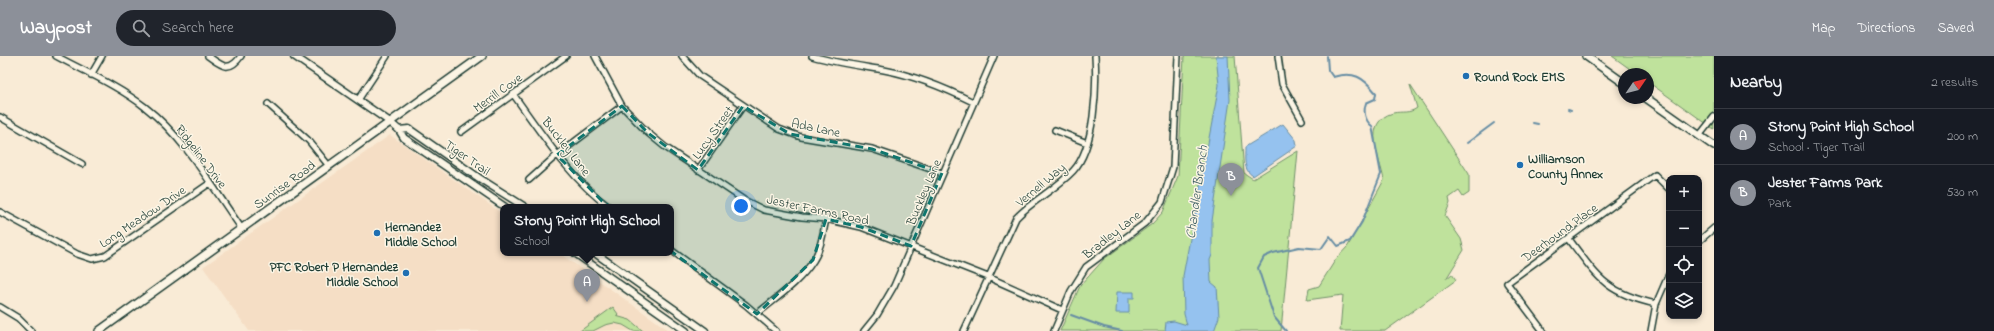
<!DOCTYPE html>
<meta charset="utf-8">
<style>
:root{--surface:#171b24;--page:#20242c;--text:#f1f3f6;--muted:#9ea1a6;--line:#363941;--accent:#8c9099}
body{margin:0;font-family:"Indie Flower",sans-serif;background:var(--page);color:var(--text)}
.controls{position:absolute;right:12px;bottom:12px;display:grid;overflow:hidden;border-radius:8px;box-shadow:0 2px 6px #0003}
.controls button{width:36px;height:36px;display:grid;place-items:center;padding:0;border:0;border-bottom:1px solid var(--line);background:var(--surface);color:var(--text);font:20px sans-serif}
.compass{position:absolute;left:1618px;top:12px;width:36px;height:36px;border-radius:50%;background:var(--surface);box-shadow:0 2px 6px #0003;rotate:55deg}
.you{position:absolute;left:741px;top:150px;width:14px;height:14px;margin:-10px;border:3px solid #fff;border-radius:50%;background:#1a73e8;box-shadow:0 0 0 6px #1a73e833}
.badge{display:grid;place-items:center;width:26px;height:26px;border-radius:50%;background:var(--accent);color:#fff;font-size:13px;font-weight:700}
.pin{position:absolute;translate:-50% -33px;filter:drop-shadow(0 1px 2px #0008)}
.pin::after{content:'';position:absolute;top:21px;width:14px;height:12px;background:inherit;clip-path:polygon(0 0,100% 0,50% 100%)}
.popup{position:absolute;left:500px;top:148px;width:174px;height:52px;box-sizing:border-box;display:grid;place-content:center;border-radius:8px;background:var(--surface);filter:drop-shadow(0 1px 3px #0005);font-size:13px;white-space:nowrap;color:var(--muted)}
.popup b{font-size:15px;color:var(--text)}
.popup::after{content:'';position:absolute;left:50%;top:100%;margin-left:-8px;border:8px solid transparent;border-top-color:var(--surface)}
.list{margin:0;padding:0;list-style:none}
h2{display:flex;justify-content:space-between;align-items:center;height:52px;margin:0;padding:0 16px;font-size:17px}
h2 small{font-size:13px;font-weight:400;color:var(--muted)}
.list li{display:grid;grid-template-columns:26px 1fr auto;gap:12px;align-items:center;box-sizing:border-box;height:56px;padding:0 16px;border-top:1px solid var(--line)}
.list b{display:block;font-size:15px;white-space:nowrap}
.list p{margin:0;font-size:13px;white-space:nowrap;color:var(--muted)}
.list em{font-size:13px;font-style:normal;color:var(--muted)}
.icon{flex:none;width:22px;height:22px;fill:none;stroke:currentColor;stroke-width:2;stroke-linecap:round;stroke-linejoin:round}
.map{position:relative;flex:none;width:1714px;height:275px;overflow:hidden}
header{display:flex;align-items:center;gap:24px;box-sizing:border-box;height:56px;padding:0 20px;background:var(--accent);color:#fff}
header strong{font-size:19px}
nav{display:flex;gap:22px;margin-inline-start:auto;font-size:14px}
.search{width:280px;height:36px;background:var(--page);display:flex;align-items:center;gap:10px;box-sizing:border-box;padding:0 14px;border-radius:22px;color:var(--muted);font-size:15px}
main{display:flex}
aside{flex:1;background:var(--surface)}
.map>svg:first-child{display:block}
</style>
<header>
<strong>Waypost</strong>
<div class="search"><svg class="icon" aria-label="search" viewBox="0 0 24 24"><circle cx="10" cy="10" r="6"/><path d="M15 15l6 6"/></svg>Search here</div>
<nav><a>Map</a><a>Directions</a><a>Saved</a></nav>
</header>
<main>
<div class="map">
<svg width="1714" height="275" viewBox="0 0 1714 275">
<rect width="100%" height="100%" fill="#f9ebd6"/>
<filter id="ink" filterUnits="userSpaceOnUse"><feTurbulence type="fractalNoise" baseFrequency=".025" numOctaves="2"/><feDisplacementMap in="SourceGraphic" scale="8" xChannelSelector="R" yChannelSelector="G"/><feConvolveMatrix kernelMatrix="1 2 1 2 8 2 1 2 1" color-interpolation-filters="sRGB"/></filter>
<g filter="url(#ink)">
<path fill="#f5dec5" d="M390,79L503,158V197H559L670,275H249L203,211Z"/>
<path fill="#bfe29c" stroke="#6f9068" d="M1184,0H1235L1244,117L1253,123L1298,95L1281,275H1060L1080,230L1104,203L1152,168L1163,156L1178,120Z
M1612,0H1714V73L1648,26V18H1637Z
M1410,28L1469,118V137L1463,141L1459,135L1449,142L1450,147L1445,160L1461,183L1464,194L1446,223L1452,218L1456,224L1385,275H1340L1343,239L1307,244L1309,233L1319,230L1336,203L1348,190L1384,124C1380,102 1361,66 1393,57C1402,55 1409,58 1417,52Z
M613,251L618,258L616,260L630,264L643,275H633L623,269L614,267L605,269L593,275H580Z"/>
<path fill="#95c2ef" stroke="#668da4" d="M1216,0H1228L1230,44L1212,165V199L1210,204L1211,226L1217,231L1219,261L1214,275H1165L1166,266L1174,265L1187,269L1184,258L1183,220L1219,29Z
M1283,68L1296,84L1297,90L1253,120C1243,114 1245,103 1245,91Z
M1117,236H1134V242H1129V257H1116Z"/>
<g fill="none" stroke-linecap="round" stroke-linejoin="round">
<path stroke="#668da4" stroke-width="2" d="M1568,53L1571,54
M1533,67L1538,68
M1467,87L1494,67
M1071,259L1104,271L1122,275
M1286,275L1274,261L1258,212L1264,201L1273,197L1299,191L1321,193L1330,180L1338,190L1350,185L1362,166L1381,118L1372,70C1365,65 1363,55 1366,47L1375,43L1376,37C1363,21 1354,15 1333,21L1328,14L1327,0"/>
<g stroke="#1f3d34" stroke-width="8">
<path id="minor" d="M56,0C86,16 118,30 145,51C186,83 212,131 242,173
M208,0C222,10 229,17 241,0
M595,0L622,50L648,77L665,91L744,144L764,154L802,161L826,163L861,171L988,221L1062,254
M682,0L700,20L779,73L801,81L872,93L942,117
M812,0C836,7 860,10 884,14C916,20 945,32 973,46
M1278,0L1282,28L1302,64
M91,19L102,0
M513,38C542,78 569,121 609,151
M358,44L387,0
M268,48L309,85L329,110
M0,61L82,108
M1055,74L1087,87
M461,76L566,0
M1699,80L1714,61
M698,114L743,50
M529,124L557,99L622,50
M0,156L77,198L92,203L105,200L210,127
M1569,183C1598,222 1606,237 1656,248
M1699,185L1714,172
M671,194L746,249L776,275
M0,251L18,262L31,275
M757,258C776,242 800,226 813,205C821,193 823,177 826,163
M864,275L877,259L894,230L994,0
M964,275L1016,162C1033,144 1056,133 1073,115C1095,92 1097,31 1095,0
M1054,275L1071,235L1086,211L1145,167L1162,146L1173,111L1178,0
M1543,275L1507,227L1655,119L1669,133
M1651,275L1656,248L1669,218"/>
</g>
<g stroke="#1f3d34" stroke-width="9">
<path id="tertiary" d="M294,0L390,66L399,74L404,82L505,151
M399,74L409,73L479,122L525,151
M575,197L686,275
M595,197L705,275"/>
</g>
<g stroke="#1f3d34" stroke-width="10">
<path id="secondary" d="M1586,0L1624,27
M1646,42L1714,90
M99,275L482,0"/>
</g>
<use href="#minor" stroke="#fcf5e5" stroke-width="5"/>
<use href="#tertiary" stroke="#fcf5e5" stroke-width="6"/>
<use href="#secondary" stroke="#fcf5e5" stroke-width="7"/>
</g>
</g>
<path fill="#0f766e" fill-opacity="0.2" stroke="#0f766e" stroke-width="3" stroke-dasharray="8 5" stroke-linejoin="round" d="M622,50L648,77L698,114L743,50L790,78L872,93L942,117L911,190L861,171L826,163L813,204L757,258L602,145L557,99Z"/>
<g fill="#1f6fb2" stroke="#fcf5e5" stroke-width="1.5">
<circle cx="1466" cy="20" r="4"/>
<circle cx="1520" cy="109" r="4"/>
<circle cx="377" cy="177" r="4"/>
<circle cx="406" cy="217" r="4"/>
</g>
<g text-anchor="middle" stroke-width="3" stroke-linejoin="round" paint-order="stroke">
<g font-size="13" font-weight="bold" fill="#1f3d34" stroke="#fcf5e5" text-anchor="start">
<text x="1474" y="25">Round Rock EMS</text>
<text x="1528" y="107">Williamson<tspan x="1528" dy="15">County Annex</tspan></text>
<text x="385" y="175">Hernandez<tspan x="385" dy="15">Middle School</tspan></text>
<text x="398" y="215" text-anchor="end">PFC Robert P Hernandez<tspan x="398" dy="15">Middle School</tspan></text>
</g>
<g font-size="13" fill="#1f3d34" stroke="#fcf5e5">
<text transform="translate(497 36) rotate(-36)" y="5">Merrill Cove</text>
<text transform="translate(816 71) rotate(12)" y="5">Ada Lane</text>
<text transform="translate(712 76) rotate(-55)" y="5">Lucy Street</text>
<text transform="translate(567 90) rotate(52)" y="5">Buckley Lane</text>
<text transform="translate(202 100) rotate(53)" y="5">Ridgeline Drive</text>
<text transform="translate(468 101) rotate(35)" y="5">Tiger Trail</text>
<text transform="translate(284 128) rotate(-36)" y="5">Sunrise Road</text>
<text transform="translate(1040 128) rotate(-40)" y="5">Vernell Way</text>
<text transform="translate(923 136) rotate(-67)" y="5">Buckley Lane</text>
<text transform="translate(818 153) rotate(12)" y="5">Jester Farms Road</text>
<text transform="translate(142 160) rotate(-34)" y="5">Long Meadow Drive</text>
<text transform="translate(1559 176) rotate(-36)" y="5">Deerhound Place</text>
<text transform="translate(1111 178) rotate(-38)" y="5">Bradley Lane</text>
</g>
<g font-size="14" font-style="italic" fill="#3c5e63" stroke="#fcf5e5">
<text transform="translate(1196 136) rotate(-82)" y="5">Chandler Branch</text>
</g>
</g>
</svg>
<div class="controls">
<button>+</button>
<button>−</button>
<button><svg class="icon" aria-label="locate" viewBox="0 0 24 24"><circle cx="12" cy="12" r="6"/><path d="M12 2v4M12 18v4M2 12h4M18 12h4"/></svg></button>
<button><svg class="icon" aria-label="layers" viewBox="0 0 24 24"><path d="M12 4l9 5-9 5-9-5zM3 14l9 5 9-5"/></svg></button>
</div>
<svg class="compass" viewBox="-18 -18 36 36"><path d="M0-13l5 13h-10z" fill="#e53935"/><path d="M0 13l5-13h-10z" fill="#9ea1a6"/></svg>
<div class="you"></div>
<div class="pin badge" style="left:587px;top:246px">A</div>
<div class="popup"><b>Stony Point High School</b>School</div>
<div class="pin badge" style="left:1231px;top:140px">B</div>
</div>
<aside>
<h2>Nearby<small>2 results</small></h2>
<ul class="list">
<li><span class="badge">A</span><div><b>Stony Point High School</b><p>School · Tiger Trail</p></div><em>200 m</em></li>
<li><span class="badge">B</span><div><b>Jester Farms Park</b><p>Park</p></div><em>530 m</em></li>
</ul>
</aside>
</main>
